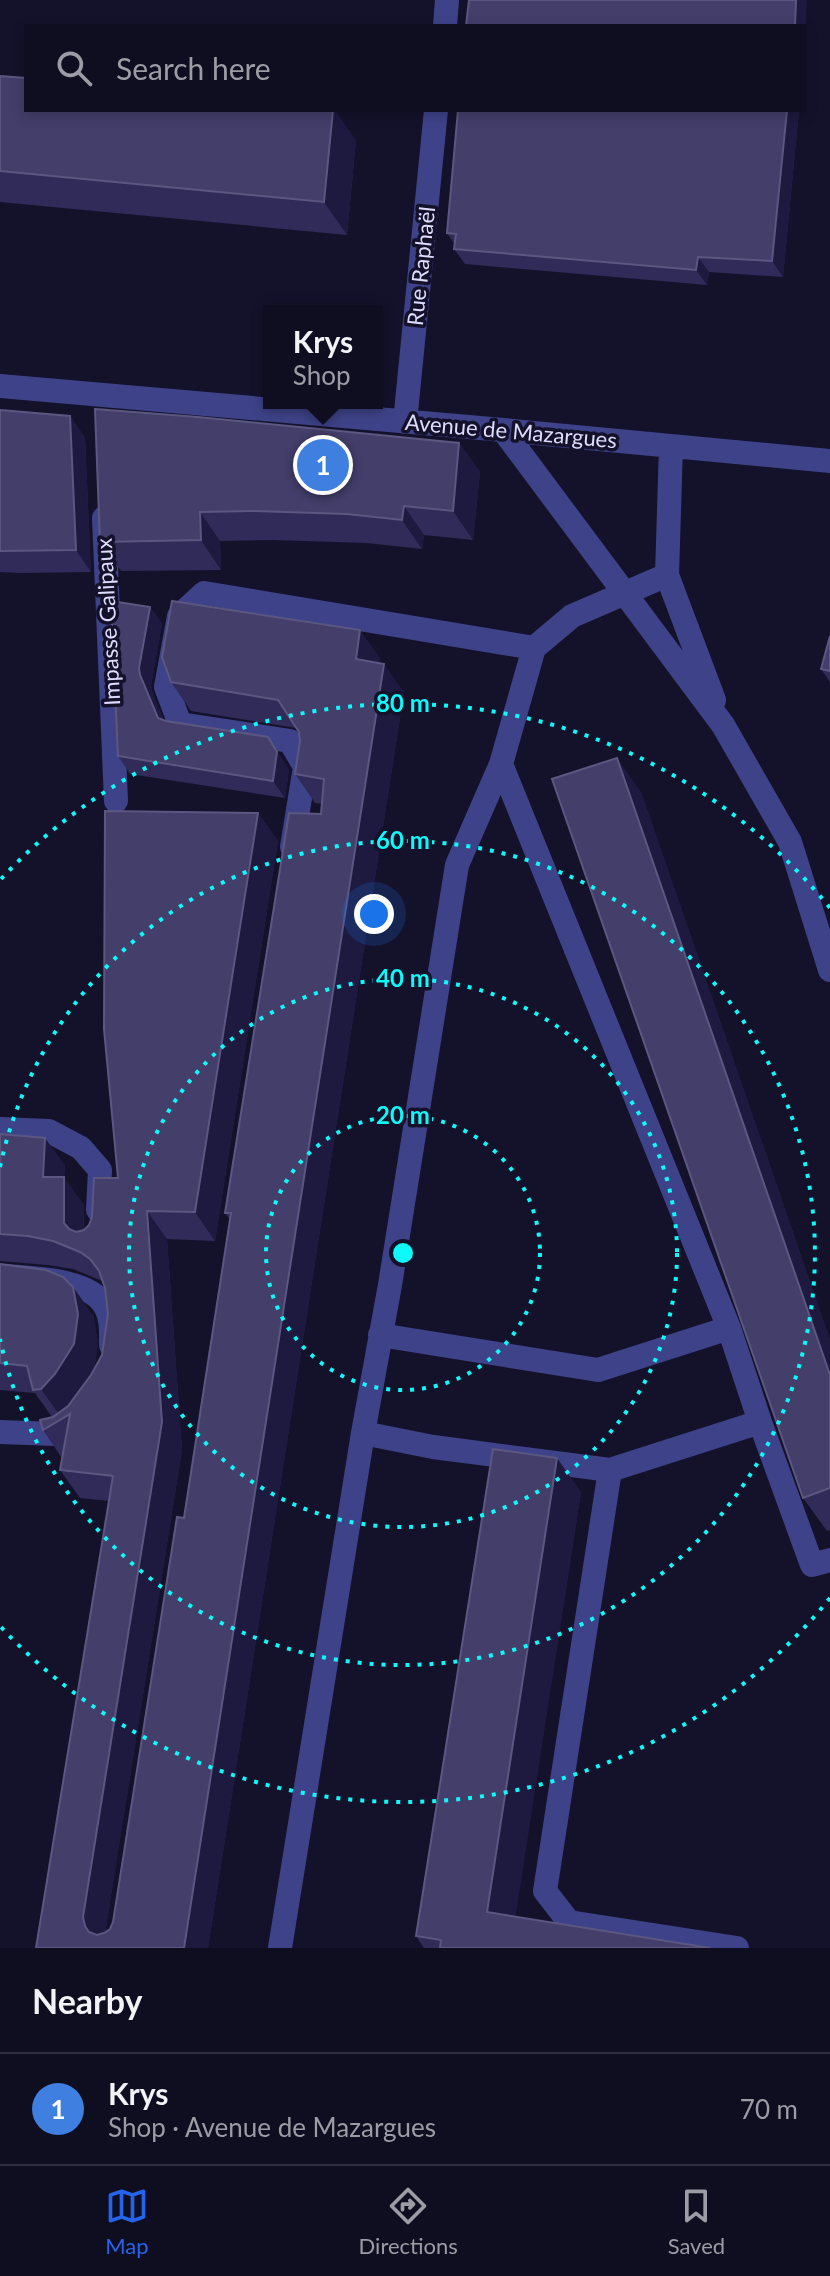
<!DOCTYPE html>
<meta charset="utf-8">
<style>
:root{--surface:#0f0e20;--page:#1d1c2d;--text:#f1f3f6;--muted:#9b9ca5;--line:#2f2e3e;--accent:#2563eb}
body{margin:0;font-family:Lato,sans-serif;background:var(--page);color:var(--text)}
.you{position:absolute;left:374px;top:914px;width:28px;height:28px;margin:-20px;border:6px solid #fff;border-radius:50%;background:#1a73e8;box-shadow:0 0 0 12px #1a73e833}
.badge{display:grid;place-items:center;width:52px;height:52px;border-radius:50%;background:var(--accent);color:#fff;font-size:26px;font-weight:700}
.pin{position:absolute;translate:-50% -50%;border:4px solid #fff;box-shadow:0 2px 8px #0006}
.popup{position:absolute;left:263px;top:305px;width:120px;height:104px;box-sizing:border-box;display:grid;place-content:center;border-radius:0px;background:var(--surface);filter:drop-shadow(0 2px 6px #0005);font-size:26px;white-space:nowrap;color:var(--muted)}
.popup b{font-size:30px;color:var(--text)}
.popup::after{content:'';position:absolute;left:50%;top:100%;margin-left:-16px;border:16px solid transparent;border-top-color:var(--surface)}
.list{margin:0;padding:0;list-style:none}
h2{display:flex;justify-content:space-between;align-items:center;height:104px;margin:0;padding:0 32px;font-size:34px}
h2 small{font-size:26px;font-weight:400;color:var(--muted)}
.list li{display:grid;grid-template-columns:52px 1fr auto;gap:24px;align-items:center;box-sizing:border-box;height:112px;padding:0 32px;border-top:2px solid var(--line)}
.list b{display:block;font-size:30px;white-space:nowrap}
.list p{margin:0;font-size:26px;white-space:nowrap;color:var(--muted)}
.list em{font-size:26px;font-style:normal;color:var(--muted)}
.icon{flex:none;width:44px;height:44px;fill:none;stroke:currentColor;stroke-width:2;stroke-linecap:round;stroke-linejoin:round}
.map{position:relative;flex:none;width:830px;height:1948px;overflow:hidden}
.search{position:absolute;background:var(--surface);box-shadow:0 4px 12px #0003;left:24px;right:24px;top:24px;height:88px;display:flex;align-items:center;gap:20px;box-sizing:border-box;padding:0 28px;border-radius:0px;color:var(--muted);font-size:30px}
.sheet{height:216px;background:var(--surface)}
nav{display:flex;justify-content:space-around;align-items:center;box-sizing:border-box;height:112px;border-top:2px solid var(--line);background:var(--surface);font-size:22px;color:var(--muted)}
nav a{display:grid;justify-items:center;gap:4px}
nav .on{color:var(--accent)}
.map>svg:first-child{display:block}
</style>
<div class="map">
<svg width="830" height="1948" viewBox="0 0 830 1948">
<rect width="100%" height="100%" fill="#14122b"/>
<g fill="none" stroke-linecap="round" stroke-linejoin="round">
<path stroke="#3e4389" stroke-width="24" d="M445,26L447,0
M0,386L503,430L830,461
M405,422L436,110
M503,430L723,725L790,842L830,970
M671,446L667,575L714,700
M104,518L116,801
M501,764L729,1328L760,1422L812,1565L830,1560
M292,847L305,767L290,741L180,724L166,687L179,616L204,593L534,648
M0,1129L49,1131L81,1148L100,1170L98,1210
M0,1276C29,1278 92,1278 106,1308C112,1320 111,1332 111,1345
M380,1335L598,1370L729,1328
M0,1432L57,1434L74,1427
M363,1433L433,1447L610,1470L760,1422
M610,1470L545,1891L569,1922L737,1948
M280,1948L363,1433L390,1285L457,865L501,764L534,648L572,616L667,575"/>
</g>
<path fill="#302b58" d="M0,76L356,140L347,235L0,202Z
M458,110H799L783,277L709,272L707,285L465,264L454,249L455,245L447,233Z
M0,410L70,416L85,438L91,572L20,573L0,572Z
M198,417L459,443L480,472L473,540L424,535L422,549L367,543L273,540L220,541L221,570L121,571L100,542Z
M150,607L162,624L151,685L152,692L164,721L268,737L289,770L285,798L130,774L118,756Z
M830,636V682L821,669Z
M380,658L379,663L404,692L208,1948H36L109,1501L80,1498L60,1470L62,1458L43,1430L52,1417L35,1393L0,1390V1264L93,1315L98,1343L94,1369L102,1355L108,1314L105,1288L103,1282L100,1280L73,1269L48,1265L0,1261V1134L45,1138L65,1166L64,1178L84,1205V1230L89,1225L118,1178L258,813L278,841L215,1241L167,1239L182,1450L105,1933L110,1929L113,1922L184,1518L230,1220L225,1213L321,814L322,804L315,803L295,774L300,741L299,732L296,728L191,711L171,682Z
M641,792L830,1340V1530L827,1531L803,1498Z
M581,1492L515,1917L710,1948H424L416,1936Z"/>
<path fill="#1d193f" d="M796,0H807L804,58V26H795Z
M333,110H335L356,140L347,235L324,202Z
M787,110H799L783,277L772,261Z
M698,257L709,272L707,285L696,270Z
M70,416L85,438L91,572L76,550Z
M459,443L480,472L473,540L453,511Z
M404,506L424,535L422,549L402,520Z
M200,512L220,541L221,570L201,540Z
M150,607L162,624L151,685L152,692L170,735L158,718L140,675L139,668Z
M360,630L380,658L376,687L356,659Z
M384,664L404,692L208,1948H184Z
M268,737L289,770L285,798L273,781Z
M617,758L641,792L830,1340V1375Z
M258,813L278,841L215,1241L195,1212Z
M45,1138L65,1166L64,1178L84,1205L83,1251L64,1223L43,1177Z
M147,1211L167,1239L182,1450L103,1946L85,1926L83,1917Z
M73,1287L93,1315L98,1343L94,1372L61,1417L41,1389Z
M557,1458L581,1492L511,1946L487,1912Z"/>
<path fill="#433e6a" stroke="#5b5781" stroke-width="2" d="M469,0H796L795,26H466Z
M0,76L26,78V110H333L324,202L0,171Z
M458,110H787L772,261L698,257L696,270L454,249L456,234L447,233Z
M95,409L198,417L459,443L453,511L404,506L402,520L347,514L253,511L200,512L201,540L100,542Z
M0,410L70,416L76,550L0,551Z
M111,601L150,607L139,668L140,675L158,718L166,721L268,737L277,752L273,781L118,756Z
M172,601L360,630L356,659L384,664L184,1948H36L113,1476L60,1470L70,1414L43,1430L40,1420L53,1417L68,1406L91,1375L102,1355L108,1314L105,1288L99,1271L90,1259L80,1252L53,1241L28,1236L0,1234V1134L45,1138L43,1177H64V1223L69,1229L76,1232L84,1230L89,1225L92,1217L94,1178H118L104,1029L105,811L258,813L195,1212L147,1211L162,1422L83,1917L85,1926L89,1932L97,1935L104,1933L110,1929L113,1922L177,1517L184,1518L231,1213H225L289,813L321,814L324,779L295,774L300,741L299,732L278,700L171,682L162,657Z
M830,636V671L821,669Z
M617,758L830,1375V1488L803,1498L552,779Z
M0,1264L46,1270L63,1277L73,1287L78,1314L74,1344L55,1374L41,1389L33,1390L27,1366L0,1363Z
M493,1449L557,1458L487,1912L710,1948H440L441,1940L416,1936Z"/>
<g fill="none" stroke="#0ef9f9" stroke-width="4" stroke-dasharray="4 8">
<circle cx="403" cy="1253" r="137"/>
<circle cx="403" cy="1253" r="274"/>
<path d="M0 1167A412 412 0 1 1 0 1339"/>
<path d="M830 1598A549 549 0 0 1 1 1627M1 879A549 549 0 0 1 830 908"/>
</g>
<g text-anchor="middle" stroke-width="7" stroke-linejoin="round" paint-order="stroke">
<g font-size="22" fill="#deddfe" stroke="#14122b">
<text transform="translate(421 266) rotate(-84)" y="8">Rue Raphaël</text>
<text transform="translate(511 431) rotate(5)" y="8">Avenue de Mazargues</text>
<text transform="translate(108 622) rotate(-93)" y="8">Impasse Galipaux</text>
</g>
</g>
<circle cx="403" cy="1253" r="12" fill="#0ef9f9" stroke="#14122b" stroke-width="4"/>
<g font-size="24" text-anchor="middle" font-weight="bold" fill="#0ef9f9" stroke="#14122b" stroke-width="7" stroke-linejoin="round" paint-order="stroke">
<text x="403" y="712">80 m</text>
<text x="403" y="849">60 m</text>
<text x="403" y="987">40 m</text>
<text x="403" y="1124">20 m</text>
</g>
</svg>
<div class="you"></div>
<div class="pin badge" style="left:323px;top:465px;background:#3f7fe0">1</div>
<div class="popup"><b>Krys</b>Shop</div>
<div class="search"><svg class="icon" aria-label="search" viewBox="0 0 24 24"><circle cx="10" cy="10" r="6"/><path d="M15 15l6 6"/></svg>Search here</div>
</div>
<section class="sheet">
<h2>Nearby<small></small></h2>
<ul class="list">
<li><span class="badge" style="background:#3f7fe0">1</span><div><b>Krys</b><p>Shop · Avenue de Mazargues</p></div><em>70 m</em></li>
</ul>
</section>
<nav>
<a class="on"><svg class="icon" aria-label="map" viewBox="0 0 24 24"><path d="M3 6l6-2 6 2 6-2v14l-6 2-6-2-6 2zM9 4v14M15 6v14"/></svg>Map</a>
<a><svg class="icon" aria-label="directions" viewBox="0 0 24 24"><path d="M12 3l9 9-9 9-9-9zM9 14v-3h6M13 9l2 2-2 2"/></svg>Directions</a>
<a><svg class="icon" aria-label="saved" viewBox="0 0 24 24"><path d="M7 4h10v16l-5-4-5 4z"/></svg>Saved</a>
</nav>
